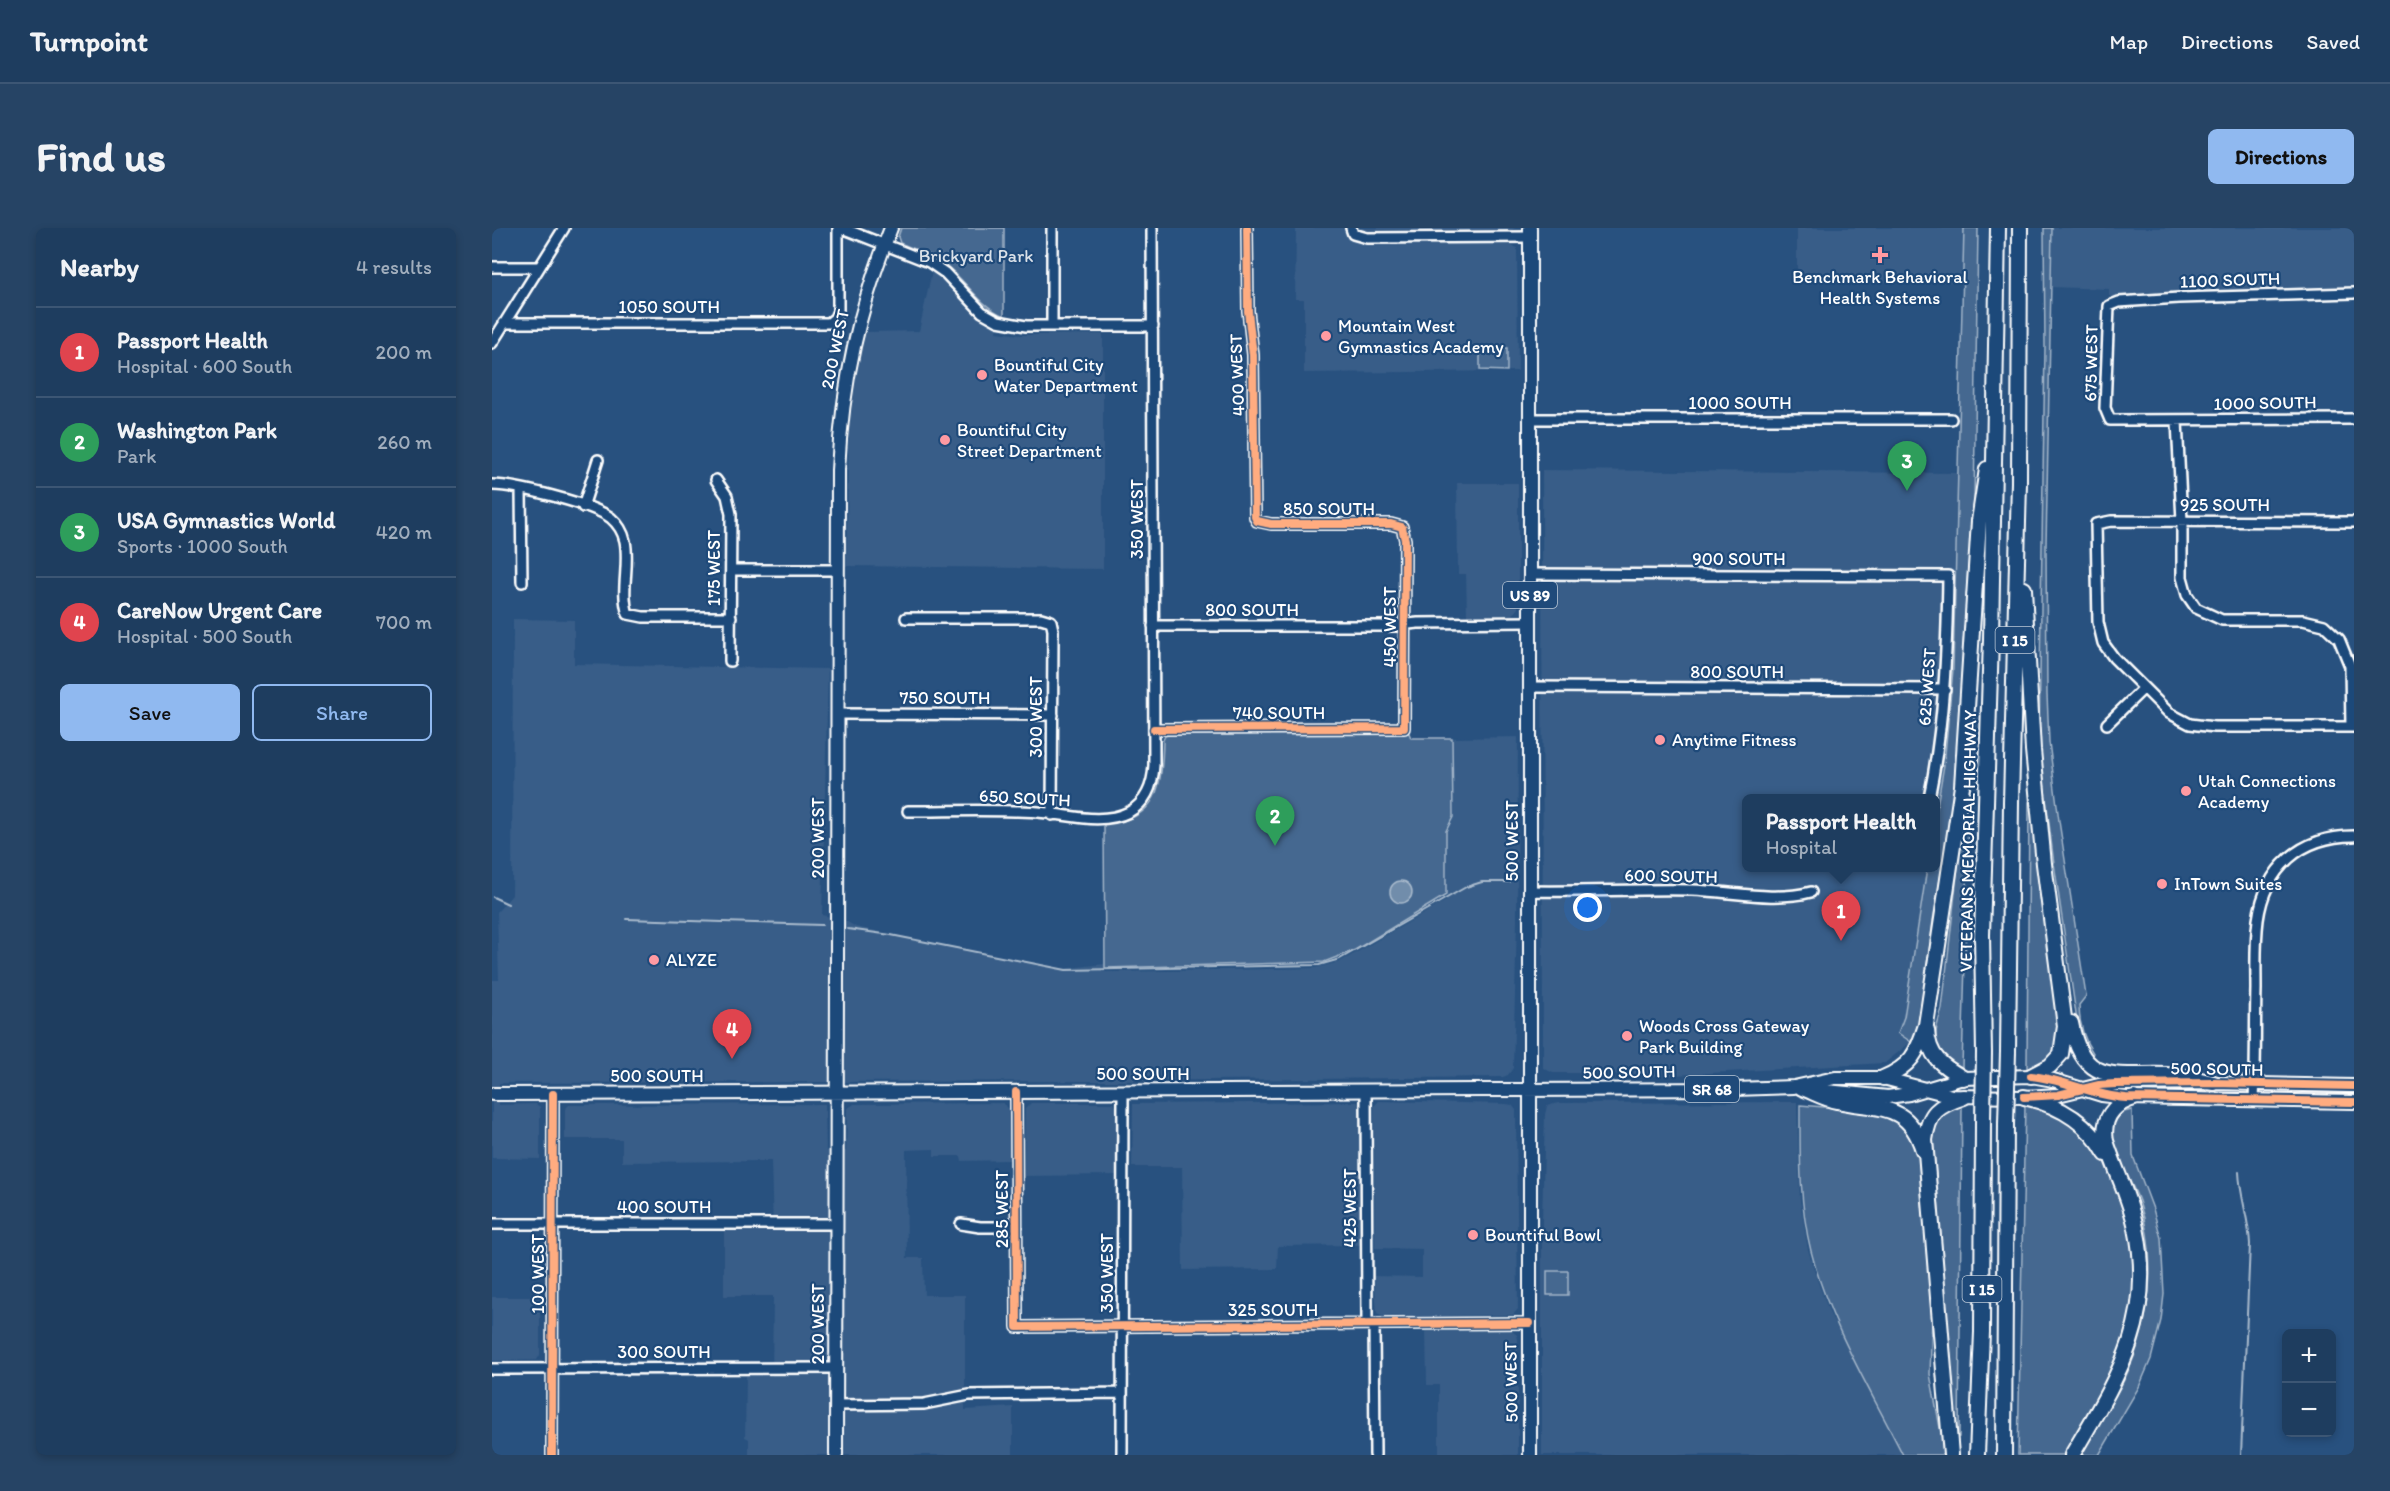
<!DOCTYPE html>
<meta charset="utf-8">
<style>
:root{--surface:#1e3d5f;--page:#264465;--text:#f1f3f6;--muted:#a1aebd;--line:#3c5674;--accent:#90b9f0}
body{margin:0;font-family:Itim,sans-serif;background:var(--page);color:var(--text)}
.controls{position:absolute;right:18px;bottom:18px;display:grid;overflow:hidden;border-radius:9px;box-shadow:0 3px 9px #0003}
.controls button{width:54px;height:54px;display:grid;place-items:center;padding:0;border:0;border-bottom:2px solid var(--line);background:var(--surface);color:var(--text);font:30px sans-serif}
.you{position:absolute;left:1096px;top:680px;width:21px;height:21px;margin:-15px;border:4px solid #fff;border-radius:50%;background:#1a73e8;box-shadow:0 0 0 9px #1a73e833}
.badge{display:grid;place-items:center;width:39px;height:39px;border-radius:50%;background:var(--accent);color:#fff;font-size:20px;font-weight:700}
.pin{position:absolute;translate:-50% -50px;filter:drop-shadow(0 2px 3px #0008)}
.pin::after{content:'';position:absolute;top:32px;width:21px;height:18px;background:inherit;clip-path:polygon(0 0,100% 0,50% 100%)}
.popup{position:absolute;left:1250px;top:566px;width:198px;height:78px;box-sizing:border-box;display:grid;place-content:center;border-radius:9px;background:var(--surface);filter:drop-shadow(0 2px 4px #0005);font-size:20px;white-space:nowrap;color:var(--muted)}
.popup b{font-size:22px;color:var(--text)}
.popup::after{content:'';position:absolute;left:50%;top:100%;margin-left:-12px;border:12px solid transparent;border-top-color:var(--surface)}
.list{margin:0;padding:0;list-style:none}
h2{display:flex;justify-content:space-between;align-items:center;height:78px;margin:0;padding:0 24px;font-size:26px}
h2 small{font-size:20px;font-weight:400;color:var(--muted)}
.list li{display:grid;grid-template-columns:39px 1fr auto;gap:18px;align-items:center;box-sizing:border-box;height:90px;padding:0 24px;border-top:2px solid var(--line)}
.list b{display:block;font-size:22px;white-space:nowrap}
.list p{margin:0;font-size:20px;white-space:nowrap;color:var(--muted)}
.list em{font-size:20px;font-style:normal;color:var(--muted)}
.actions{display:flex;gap:12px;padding:18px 24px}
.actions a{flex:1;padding:14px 0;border:2px solid var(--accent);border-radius:9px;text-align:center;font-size:21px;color:var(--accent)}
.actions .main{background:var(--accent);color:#111}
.map{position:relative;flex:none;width:1862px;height:1227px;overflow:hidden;border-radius:9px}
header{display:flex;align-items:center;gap:36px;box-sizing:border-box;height:84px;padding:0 30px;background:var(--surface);border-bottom:2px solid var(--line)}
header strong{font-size:28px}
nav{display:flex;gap:33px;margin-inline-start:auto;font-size:21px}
.intro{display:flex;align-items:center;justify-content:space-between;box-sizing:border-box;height:144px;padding:0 36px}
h1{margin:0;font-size:42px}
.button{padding:15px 27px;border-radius:9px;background:var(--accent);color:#111;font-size:21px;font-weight:700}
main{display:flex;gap:36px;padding:0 36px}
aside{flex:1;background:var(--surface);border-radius:9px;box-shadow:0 3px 9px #0003}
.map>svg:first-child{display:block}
</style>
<header>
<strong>Turnpoint</strong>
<nav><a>Map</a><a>Directions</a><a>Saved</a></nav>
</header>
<div class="intro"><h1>Find us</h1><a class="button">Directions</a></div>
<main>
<aside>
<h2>Nearby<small>4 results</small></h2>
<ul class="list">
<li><span class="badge" style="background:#e0444e">1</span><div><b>Passport Health</b><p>Hospital · 600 South</p></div><em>200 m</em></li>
<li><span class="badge" style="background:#2e9e5b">2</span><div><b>Washington Park</b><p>Park</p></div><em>260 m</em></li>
<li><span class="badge" style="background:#2e9e5b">3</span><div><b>USA Gymnastics World</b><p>Sports · 1000 South</p></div><em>420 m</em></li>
<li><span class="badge" style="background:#e0444e">4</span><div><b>CareNow Urgent Care</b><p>Hospital · 500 South</p></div><em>700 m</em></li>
</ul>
<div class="actions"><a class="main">Save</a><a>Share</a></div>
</aside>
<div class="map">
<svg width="1862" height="1227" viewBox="0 0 1862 1227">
<rect width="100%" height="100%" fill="#28517f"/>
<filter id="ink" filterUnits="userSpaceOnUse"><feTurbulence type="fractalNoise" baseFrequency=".0167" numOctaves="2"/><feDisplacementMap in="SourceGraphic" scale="12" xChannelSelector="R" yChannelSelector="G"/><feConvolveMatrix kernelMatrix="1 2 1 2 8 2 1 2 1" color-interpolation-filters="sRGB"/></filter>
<g filter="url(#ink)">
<path fill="#375d88" d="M804,0H1024L1017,3H957L956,15H1017L1025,20L1026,143L812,145V71H803Z
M1305,0H1472V54H1305Z
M1556,0H1862V60L1617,68V61L1556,59Z
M440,43L453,54L487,89L506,99L505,104L529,107L611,106V341L354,338L357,202L365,138L373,104L427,103Z
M1050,242L1468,245L1454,505L1444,600V570H1254V640H1439L1419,814L1393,835L1149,849L1115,845H1061L1051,840Z
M965,255H1026V380L1021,387L975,388L974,346H966Z
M21,391L82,392V436L336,441L330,687L352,692L364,699L567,741L613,736V744L822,740L847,734L858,728L955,672L954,603L961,589L960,510L1026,509L1025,694L1021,840L1016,847L1011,849L626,853L7,855V877L44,876L48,879V931L0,930V752H7L5,684L20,667Z
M887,873L1014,876L1020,877L1024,882L1026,1081L1021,1087L891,1089L885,1086L882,1048L930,1049V1021L883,1020L882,878Z
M866,874L868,878L869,1017L786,1018L785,1041L691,1042L690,939H640L641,876Z
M1305,874L1308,971L1316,1021L1326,1054L1338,1086L1414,1227H1050V992L1053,886L1055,878L1066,875Z
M511,875L518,882V932L470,933L469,928H442V921L414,922L415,1030H431L432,1067H473V1182L521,1179V1227H257V1211L253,1209L254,1148H280L281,1068H232V1003H281L279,933L130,934V911H73V881L77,877L333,876L334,923H354L355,881L362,876Z
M539,875H622L625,881V947L532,948L533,881Z
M0,1069H48V1127L45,1132L0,1133Z
M1019,1102L1025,1107L1026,1111V1227H947V1157H935L934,1103Z"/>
<path fill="#446890" stroke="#a2b4c8" stroke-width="1.5" d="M409,0H512V88C487,77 475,54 455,38C441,27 424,22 408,15L406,9Z
M1472,0H1486L1482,276L1476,340L1462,570L1441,692L1425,818L1406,805L1412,789L1435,640H1444V584L1452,537L1461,442Z
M1552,0H1560L1554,319L1555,466L1557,514L1567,593L1594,768L1587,777C1587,795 1591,810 1601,825L1599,827L1590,814L1586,800L1561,628L1547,513L1553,118Z
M988,120H1015V143L988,142Z
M917,505L919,510H960L961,589L954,603V667L863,722L832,734L613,740L612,596C667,593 670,557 671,512L673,508L679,506Z
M1475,558H1478L1470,839C1437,826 1441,809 1450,781Z
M1539,573L1559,728L1560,757L1570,792L1564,826L1544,840H1535L1537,574Z
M1308,877L1379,883L1411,893L1426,922L1440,1091L1438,1146L1453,1227H1411C1378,1161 1337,1095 1319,1023C1307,975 1308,925 1308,877Z
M1464,877L1470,878L1467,1209H1465L1441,912C1441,894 1448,886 1464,877Z
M1533,877L1549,879L1574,888L1608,924L1640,1000L1646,1043L1637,1112L1576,1227H1526Z
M1640,882L1641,928L1661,981L1669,1010L1672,1066L1669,1092L1659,1131L1647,1159L1607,1227H1587C1603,1201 1621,1175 1634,1148C1659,1094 1666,1029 1647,973C1638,948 1614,918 1622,892L1632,884Z
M1055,1043H1076V1067H1055Z"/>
<path fill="#718dab" stroke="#aabbcd" stroke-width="1.5" d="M898 664a11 11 0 1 1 22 0a11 11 0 1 1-22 0Z"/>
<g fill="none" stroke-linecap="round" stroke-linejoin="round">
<path stroke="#aabbcd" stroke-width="2" d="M1,669L16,676
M134,691L330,697
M356,701L399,707L574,742L827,737L848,731L974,659L990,654H1018
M1747,944C1748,969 1757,991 1758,1016L1749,1227"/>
<g stroke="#fff" stroke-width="14">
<path id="minor" d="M350,0L437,34L453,45L490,84L506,93L534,98H661
M560,0V98
M859,0L861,6L875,10L1038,9
M0,39H47
M1862,65L1687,70L1627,74L1617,78L1613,180L1618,192L1862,191
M12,95H337L343,90L346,83V0
M0,115L72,0
M1038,191H1459
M1685,193L1690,293V349L1695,367L1704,380L1730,392H1811L1832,397L1847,411L1858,438L1859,499
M224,252L235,268L239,286L238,433
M0,257C24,257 101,276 119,290C126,296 131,304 133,313C138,337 128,363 136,386L151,389H239
M29,261L30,354
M91,279L106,232
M1862,294L1619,293L1604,296L1606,394L1611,415L1622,430L1677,485L1698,496L1722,499H1862
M239,342H345
M1038,346L1456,348C1455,424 1452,497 1437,570
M414,390H549L559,393L561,402L560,587
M661,398H898L926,395L1038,394
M1038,459L1453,461
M345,486L561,487
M1615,496L1652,460
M662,501L912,500L913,312L910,299L899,296H779L765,293L763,289L761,127L756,83L755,0
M416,583C459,583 503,581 546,584C575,586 609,598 637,584C655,574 661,556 662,537L660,0
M1037,663C1091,664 1145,661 1199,662C1238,663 1281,674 1319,664
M874,863L875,1096
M524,864L525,1099L1037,1095
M1762,871C1764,834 1763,798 1764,761C1764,738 1763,715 1766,692C1773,640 1809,608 1862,608
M0,996H344
M469,996L488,999H525
M882,1096L883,1227
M0,1141L344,1140
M344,1177L432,1176L477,1167L630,1165
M60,1227L61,866
M630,1227L631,864"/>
</g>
<g stroke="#fff" stroke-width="16">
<path id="major" d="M1324,862L1396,869L1417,866L1471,850L1539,848L1561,852L1610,867L1634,870L1862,874
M0,866L1243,861L1302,859L1343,850H1391L1460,868L1532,869L1566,867L1607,857L1623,856L1722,855L1862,858
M344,1227L346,242C350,155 367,80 399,0
M1038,1227V0"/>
</g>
<g stroke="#fff" stroke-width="18">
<path id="highway" d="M1532,361L1541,522L1552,636L1573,798L1569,826L1558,838L1539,848
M1579,795C1591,859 1624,845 1676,847C1691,847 1707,852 1722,855
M1435,802C1436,828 1450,838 1471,850
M1516,824L1519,574L1527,254L1528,0
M1492,825L1490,707L1499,411L1506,0
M1391,850C1419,838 1425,826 1434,797L1470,558L1487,293L1495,241
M1310,860C1321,864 1333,871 1345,873C1385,882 1416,873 1431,922
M1532,869C1567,877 1596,894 1614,926
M1459,1227L1433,912C1437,884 1445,878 1472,869
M1485,1227L1490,1104L1491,894
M1512,1227L1514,896
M1580,1227C1624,1152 1664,1092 1644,1000C1638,970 1623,942 1614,913C1610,891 1621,876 1642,870"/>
</g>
<use href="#minor" stroke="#1f4a7a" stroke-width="9"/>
<use href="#major" stroke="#1f4a7a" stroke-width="12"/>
<use href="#highway" stroke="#1f4a7a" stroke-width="14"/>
<g stroke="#fff" stroke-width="18" stroke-linecap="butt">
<path id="highway-bridge" d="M1491,894L1492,825
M1514,896L1516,824"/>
</g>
<use href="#highway-bridge" stroke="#1f4a7a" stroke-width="14"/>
<g stroke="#1f4a7a" stroke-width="11">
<path id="cycleway" d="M662,501L912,500L913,312L910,299L899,296H779L765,293L763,289L761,127L756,83L755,0
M1539,848C1572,851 1601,868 1634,870L1862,874
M524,864L525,1099L1037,1095
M1532,869L1566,867L1607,857L1623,856L1722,855L1862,858
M60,1227L61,866"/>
</g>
<use href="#cycleway" stroke="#ffac80" stroke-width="8"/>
</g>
</g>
<g fill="#ff9aa2" stroke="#1f4a7a" stroke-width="2">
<path d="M1385 18h6v6h6v6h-6v6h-6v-6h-6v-6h6z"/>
<circle cx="834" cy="108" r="6"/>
<circle cx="490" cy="147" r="6"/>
<circle cx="453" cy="212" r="6"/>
<circle cx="1168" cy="512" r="6"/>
<circle cx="1694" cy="563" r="6"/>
<circle cx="1670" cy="656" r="6"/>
<circle cx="162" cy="732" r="6"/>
<circle cx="1135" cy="808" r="6"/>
<circle cx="981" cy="1007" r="6"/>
</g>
<g text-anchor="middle" stroke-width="4.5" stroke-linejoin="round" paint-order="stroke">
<g fill="#1f4a7a" stroke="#bcc9d7" stroke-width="1.5">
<rect x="1011" y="354" width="54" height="26" rx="4.5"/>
<rect x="1503.5" y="399" width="39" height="26" rx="4.5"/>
<rect x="1193" y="848" width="54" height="26" rx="4.5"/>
<rect x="1470.5" y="1048" width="39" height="26" rx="4.5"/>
</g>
<g font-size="16" font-weight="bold" fill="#fff">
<text x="1038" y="373">US 89</text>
<text x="1523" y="418">I 15</text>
<text x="1220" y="867">SR 68</text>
<text x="1490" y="1067">I 15</text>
</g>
<g font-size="18" fill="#dae1e9" stroke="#1f4a7a">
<text x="484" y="34">Brickyard Park</text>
</g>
<g font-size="18" fill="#fff" stroke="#1f4a7a" text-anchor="start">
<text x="1388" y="55" text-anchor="middle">Benchmark Behavioral<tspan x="1388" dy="21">Health Systems</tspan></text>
<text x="846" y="104">Mountain West<tspan x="846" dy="21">Gymnastics Academy</tspan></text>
<text x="502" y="143">Bountiful City<tspan x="502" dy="21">Water Department</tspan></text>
<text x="465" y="208">Bountiful City<tspan x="465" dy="21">Street Department</tspan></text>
<text x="1180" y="518">Anytime Fitness</text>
<text x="1706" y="559">Utah Connections<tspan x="1706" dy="21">Academy</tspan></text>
<text x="1682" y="662">InTown Suites</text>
<text x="174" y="738">ALYZE</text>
<text x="1147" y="804">Woods Cross Gateway<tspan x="1147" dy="21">Park Building</tspan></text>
<text x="993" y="1013">Bountiful Bowl</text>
</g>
<g font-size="18" fill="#fff" stroke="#1f4a7a">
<text transform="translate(1738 52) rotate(-2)" y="6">1100 SOUTH</text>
<text x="177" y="85">1050 SOUTH</text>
<text transform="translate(343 121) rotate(-78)" y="6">200 WEST</text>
<text transform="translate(1599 135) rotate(-89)" y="6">675 WEST</text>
<text transform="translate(745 147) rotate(-92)" y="6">400 WEST</text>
<text x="1248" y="181">1000 SOUTH</text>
<text transform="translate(1773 175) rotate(-1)" y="6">1000 SOUTH</text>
<text x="1733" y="283">925 SOUTH</text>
<text x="837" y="287">850 SOUTH</text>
<text transform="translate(645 291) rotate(-90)" y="6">350 WEST</text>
<text x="1247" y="337">900 SOUTH</text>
<text transform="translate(222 340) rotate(-90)" y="6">175 WEST</text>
<text x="760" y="388">800 SOUTH</text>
<text transform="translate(898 399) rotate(-90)" y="6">450 WEST</text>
<text x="1245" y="450">800 SOUTH</text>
<text transform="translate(1435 459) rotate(-86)" y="6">625 WEST</text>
<text x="453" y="476">750 SOUTH</text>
<text x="787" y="491">740 SOUTH</text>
<text transform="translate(544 489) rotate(-90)" y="6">300 WEST</text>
<text transform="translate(533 570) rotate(3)" y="6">650 SOUTH</text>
<text transform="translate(326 610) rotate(-90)" y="6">200 WEST</text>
<text transform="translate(1020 613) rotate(-90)" y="6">500 WEST</text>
<text transform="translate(1476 613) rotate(-89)" y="6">VETERANS MEMORIAL HIGHWAY</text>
<text transform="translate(1179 648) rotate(1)" y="6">600 SOUTH</text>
<text transform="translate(1725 841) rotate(1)" y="6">500 SOUTH</text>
<text transform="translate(1137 844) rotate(-1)" y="6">500 SOUTH</text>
<text x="651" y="852">500 SOUTH</text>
<text x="165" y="854">500 SOUTH</text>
<text x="172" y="985">400 SOUTH</text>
<text transform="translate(858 980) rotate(-90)" y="6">425 WEST</text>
<text transform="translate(510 981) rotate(-90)" y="6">285 WEST</text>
<text transform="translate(615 1045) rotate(-90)" y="6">350 WEST</text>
<text transform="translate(46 1046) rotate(-90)" y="6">100 WEST</text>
<text x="781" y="1088">325 SOUTH</text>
<text transform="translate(326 1096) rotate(-90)" y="6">200 WEST</text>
<text x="172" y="1130">300 SOUTH</text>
<text transform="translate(1019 1154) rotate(-91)" y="6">500 WEST</text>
</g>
</g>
</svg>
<div class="controls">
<button>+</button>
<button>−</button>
</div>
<div class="you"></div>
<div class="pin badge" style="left:1349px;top:713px;background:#e0444e">1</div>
<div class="popup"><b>Passport Health</b>Hospital</div>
<div class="pin badge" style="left:783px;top:618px;background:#2e9e5b">2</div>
<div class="pin badge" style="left:1415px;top:263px;background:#2e9e5b">3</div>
<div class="pin badge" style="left:240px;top:831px;background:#e0444e">4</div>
</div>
</main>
